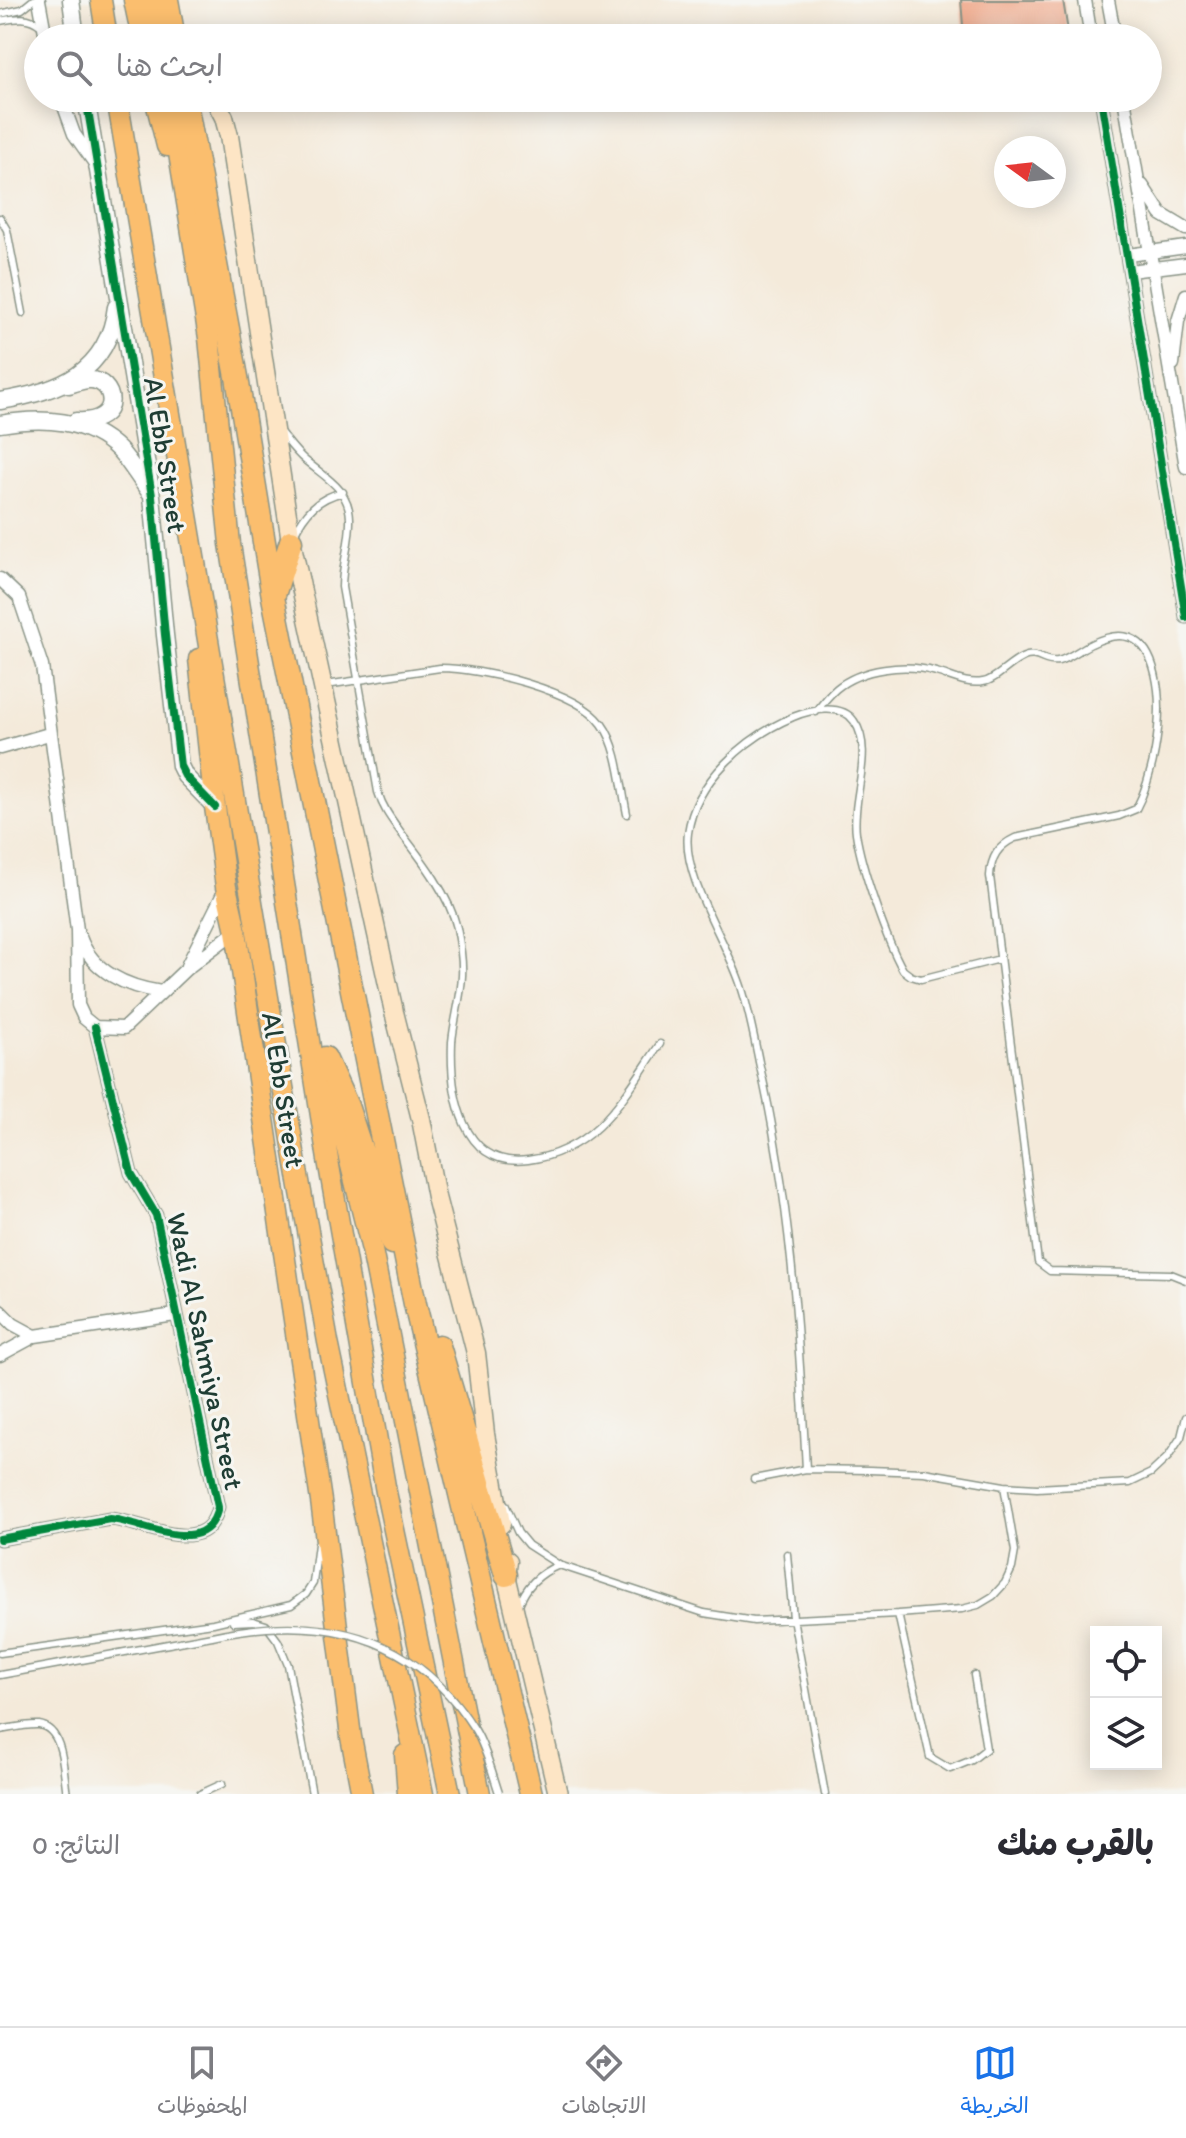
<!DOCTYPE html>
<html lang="ar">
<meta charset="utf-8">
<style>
:root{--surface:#fff;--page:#f2f2f3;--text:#2b2b33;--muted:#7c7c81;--line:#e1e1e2;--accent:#1a73e8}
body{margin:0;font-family:Itim,"Playpen Sans Arabic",sans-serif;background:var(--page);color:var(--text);direction:rtl}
.controls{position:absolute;right:24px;bottom:24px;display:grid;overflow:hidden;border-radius:0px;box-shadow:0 4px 20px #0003}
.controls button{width:72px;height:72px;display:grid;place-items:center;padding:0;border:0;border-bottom:2px solid var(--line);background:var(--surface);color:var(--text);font:40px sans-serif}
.compass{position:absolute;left:994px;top:136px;width:72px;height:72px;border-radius:50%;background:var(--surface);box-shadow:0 4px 20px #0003;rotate:285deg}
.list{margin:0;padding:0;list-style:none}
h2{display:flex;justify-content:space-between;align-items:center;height:104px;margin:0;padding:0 32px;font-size:34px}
h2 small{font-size:26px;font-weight:400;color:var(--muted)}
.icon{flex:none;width:44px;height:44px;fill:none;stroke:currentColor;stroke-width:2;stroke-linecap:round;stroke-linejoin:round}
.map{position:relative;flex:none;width:1186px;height:1794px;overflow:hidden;direction:ltr}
.search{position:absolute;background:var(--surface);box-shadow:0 4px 20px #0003;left:24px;right:24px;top:24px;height:88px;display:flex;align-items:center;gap:20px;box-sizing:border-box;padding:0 28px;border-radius:44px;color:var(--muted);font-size:30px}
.sheet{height:232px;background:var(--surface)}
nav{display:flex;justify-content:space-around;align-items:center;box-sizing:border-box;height:112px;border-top:2px solid var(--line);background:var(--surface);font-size:22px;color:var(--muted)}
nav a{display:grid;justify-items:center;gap:4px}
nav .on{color:var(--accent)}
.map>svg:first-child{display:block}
</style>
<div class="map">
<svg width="1186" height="1794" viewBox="0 0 1186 1794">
<rect width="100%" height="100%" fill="#f6f6f2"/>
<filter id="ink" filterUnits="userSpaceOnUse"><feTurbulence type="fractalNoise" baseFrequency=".0125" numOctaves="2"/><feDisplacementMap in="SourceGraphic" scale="16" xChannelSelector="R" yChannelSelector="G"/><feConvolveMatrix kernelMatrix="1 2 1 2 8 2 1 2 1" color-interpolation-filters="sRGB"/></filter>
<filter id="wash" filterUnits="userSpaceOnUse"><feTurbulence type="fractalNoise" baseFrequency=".006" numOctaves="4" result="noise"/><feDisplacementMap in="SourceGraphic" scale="32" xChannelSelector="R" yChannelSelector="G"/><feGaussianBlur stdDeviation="1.8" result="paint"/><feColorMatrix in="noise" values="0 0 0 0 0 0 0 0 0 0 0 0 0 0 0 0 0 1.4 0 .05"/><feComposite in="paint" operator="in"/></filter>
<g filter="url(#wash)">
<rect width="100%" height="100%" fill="#f4eada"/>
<g id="blocks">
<path fill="#efa789" d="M961,0H1063L1069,38H964Z"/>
</g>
</g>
<g filter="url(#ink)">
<use href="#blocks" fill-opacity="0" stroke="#8a9487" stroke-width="2"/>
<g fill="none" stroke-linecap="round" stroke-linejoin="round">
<g stroke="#8a9487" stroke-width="9">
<path id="service" d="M0,14L22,9L33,0
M0,21C16,18 28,15 41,26
M0,218L7,230L23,313
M281,433C289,443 296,453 306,461C326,478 349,489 350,518C351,541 342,563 342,587L378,792C383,809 392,820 402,834C423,861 449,895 457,928C460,943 463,960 462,976C461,998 454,1020 452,1042C450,1093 461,1169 528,1160C597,1151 624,1096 660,1044
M294,535C305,512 318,498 343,492
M326,685L440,668C481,668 577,690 602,724C619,747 621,786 627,814
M816,712C822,704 829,695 836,689C861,668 906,663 936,672C951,676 966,685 983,682C995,681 1009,663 1024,657C1037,651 1045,664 1058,661C1070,658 1080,649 1091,644C1135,622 1153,648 1158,690C1162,726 1153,777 1136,809L1119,816L1015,838C998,846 991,857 990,876L1038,1262L1050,1271L1171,1274L1186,1280
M806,1469C799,1332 790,1196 759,1062C754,1037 749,1010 741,986C727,941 682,878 688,833C695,781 746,737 793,717C810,710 842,703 854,721C875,750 851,798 856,833C861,867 886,940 903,970L911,976L921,979L1000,959
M754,1479L806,1469L869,1470L924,1472L1004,1486L1037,1488L1130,1483L1151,1473L1168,1457L1181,1437L1186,1417
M505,1504L518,1533L528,1545L559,1565L704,1613L754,1621L898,1614L962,1609L978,1605L993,1596L1005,1583L1012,1568L1015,1551L1004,1486
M787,1554L793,1618L825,1794
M518,1607C526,1586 538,1574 559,1565
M898,1614L930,1757L950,1769L972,1760L986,1749L974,1675
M233,1622L253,1621L266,1625L278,1641L288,1665L312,1794
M0,1653L213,1623L291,1605L306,1594L313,1583L318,1544
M0,1675L212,1636
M0,1730C12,1728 27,1724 39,1725C65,1729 63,1774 67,1794
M200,1794L222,1784"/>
</g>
<g stroke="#8a9487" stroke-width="15">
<path id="minor" d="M39,0L46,38
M1085,0L1091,38
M1108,0L1115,38
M61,98L74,134L96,165
M1101,98L1186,617
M1124,98L1186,467
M1142,185L1161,214L1186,229
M1128,255L1186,247
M1130,271L1186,264
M1173,364L1178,321L1186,295
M0,579L19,597L42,666L77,930L78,1005L84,1018L95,1027L124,1028L186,969L236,931
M0,748L49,734
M80,937C92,972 127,987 161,992
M187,966L225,890
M0,1311L13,1324L35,1336
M0,1355L35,1336L175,1315
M0,1539L110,1519C143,1521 207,1561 218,1507L156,1215L131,1173L95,1027"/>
</g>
<g stroke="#8a9487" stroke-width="19">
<path id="tertiary" d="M71,0L76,38
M86,98L152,496L165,635L180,766L185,776L215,807
M69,385C75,383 83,380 89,380C114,378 126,424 76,421
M0,401C58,392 108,373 116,307
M0,424C42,417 87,418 119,450C130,462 139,478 149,491"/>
</g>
<g stroke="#8a9487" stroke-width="21">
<path id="secondary" d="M214,98L224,117L229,136L291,541L394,1012L421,1119L436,1197L476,1353L485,1434L501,1524
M508,1561L506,1575L558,1794"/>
</g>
<g stroke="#8a9487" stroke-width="23">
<path id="primary" d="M101,0L107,38
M134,0L142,38
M153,0L160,38
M117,98L297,1170L328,1342L423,1794
M155,98L167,146
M170,98L209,338L230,544L328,1160L386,1492L450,1794
M199,659L215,807L226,887L236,931L321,1501L351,1737L362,1794
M332,1089L372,1250L480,1794
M405,1755L408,1794"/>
</g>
<g stroke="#8a9487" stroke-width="25">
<path id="motorway" d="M167,0L174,38
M185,98L237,377L273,597L415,1304L531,1794
M275,592L291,541
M325,1058L347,1106L392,1243
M439,1346L506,1575"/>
</g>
<use href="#service" stroke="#fff" stroke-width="6"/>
<use href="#minor" stroke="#fff" stroke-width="12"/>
<use href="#tertiary" stroke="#fff" stroke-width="16"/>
<use href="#secondary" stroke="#fde5c5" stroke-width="18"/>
<use href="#primary" stroke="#fbbe6e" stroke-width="20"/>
<use href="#motorway" stroke="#fbbe6e" stroke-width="22"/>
<g stroke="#8a9487" stroke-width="9" stroke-linecap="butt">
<path id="service-bridge" d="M212,1636C318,1613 414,1632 475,1730C486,1748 492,1772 499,1793"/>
</g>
<use href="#service-bridge" stroke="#fff" stroke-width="6"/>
<g stroke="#f6f6f2" stroke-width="13">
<path id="cycleway" d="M86,98L152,496L165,635L180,766L185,776L215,807
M1101,98L1186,617
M0,1539L110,1519C143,1521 207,1561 218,1507L156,1215L131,1173L95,1027"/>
</g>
<use href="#cycleway" stroke="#00873e" stroke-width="8"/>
</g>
</g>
<g text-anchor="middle" stroke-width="6" stroke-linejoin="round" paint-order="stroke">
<g font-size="28" fill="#1f3d34" stroke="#f6f6f2">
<text transform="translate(166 455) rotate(81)" y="10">Al Ebb Street</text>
<text transform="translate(284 1090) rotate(81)" y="10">Al Ebb Street</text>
<text transform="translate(206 1351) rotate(78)" y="10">Wadi Al Sahmiya Street</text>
</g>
</g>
</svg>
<div class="controls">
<button><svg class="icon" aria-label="locate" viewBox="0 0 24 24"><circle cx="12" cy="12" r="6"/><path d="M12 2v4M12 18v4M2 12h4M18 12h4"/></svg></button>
<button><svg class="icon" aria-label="layers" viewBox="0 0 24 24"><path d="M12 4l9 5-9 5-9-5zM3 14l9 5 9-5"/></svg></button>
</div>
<svg class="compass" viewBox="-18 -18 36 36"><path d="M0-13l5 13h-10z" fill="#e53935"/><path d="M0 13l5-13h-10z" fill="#7c7c81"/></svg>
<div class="search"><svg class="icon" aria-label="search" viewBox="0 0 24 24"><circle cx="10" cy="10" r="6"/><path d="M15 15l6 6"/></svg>ابحث هنا</div>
</div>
<section class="sheet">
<h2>بالقرب منك<small>النتائج: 0</small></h2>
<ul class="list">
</ul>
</section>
<nav>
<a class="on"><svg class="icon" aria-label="map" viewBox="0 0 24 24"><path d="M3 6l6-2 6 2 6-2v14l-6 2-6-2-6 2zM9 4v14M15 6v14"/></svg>الخريطة</a>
<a><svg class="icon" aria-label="directions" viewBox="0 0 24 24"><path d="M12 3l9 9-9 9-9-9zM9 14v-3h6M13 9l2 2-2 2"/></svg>الاتجاهات</a>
<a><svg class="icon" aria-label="saved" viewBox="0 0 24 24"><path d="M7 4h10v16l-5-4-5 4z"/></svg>المحفوظات</a>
</nav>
